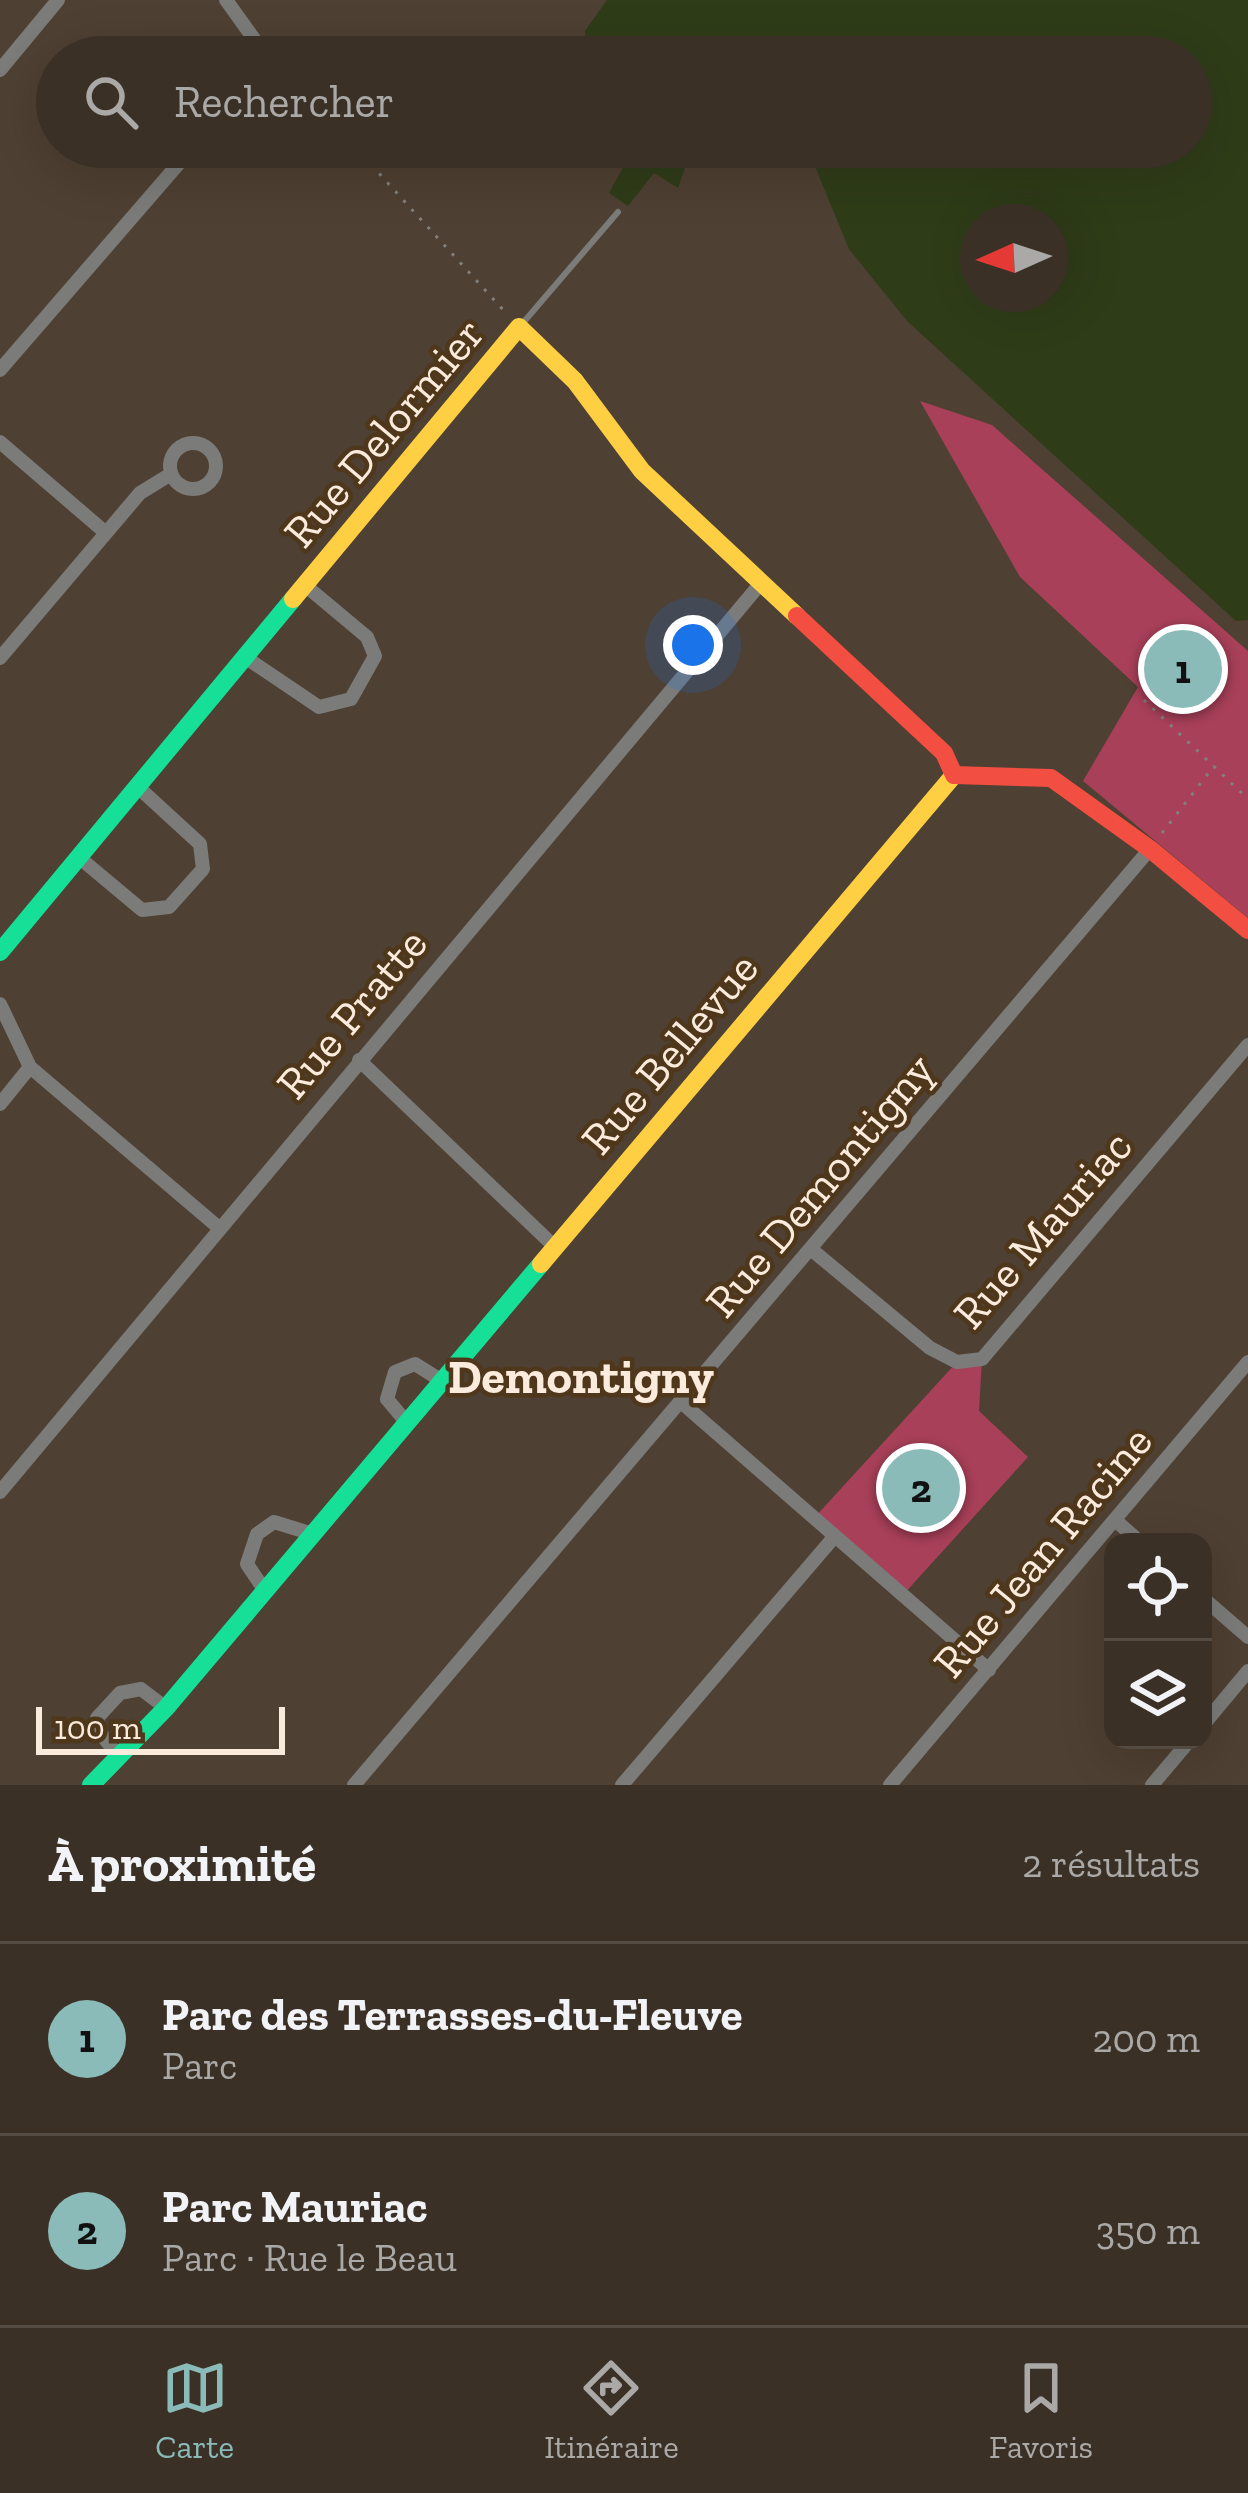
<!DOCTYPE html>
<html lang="fr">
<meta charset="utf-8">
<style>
:root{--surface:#3a3026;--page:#453c32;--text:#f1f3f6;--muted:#aba9a7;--line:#544b43;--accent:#8bbbb9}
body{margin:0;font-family:"Zilla Slab",serif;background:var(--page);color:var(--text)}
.controls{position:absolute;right:36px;bottom:36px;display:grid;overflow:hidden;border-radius:24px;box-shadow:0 12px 48px #0002}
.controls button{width:108px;height:108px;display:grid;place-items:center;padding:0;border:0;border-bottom:3px solid var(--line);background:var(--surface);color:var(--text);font:60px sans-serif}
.compass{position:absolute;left:960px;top:204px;width:108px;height:108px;border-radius:50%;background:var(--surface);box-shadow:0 12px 48px #0002;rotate:267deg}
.scale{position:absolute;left:36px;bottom:30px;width:249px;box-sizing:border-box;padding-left:12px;border:6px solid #fbebdc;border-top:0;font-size:33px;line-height:42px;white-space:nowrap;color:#fbebdc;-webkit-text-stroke:9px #4f371b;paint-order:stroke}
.you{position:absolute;left:693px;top:645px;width:42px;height:42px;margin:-30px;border:9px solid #fff;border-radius:50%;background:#1a73e8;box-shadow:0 0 0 18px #1a73e833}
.badge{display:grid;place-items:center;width:78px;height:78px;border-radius:50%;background:var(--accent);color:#111;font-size:39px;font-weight:700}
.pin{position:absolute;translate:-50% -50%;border:6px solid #fff;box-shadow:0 3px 12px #0006}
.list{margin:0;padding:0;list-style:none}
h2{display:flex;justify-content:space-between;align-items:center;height:156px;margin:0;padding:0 48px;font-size:51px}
h2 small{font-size:39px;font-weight:400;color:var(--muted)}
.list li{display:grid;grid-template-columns:78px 1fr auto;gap:36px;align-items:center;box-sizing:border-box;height:192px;padding:0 48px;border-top:3px solid var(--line)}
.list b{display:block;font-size:45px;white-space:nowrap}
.list p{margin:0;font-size:39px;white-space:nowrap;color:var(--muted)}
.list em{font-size:39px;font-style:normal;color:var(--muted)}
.icon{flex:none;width:66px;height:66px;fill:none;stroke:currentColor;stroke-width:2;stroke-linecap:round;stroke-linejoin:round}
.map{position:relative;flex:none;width:1248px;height:1785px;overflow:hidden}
.search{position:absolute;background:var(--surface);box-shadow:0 12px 48px #0002;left:36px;right:36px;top:36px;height:132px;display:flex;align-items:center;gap:30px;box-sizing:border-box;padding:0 42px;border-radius:66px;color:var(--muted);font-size:45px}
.sheet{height:540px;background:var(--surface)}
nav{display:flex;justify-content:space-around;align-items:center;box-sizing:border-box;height:168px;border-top:3px solid var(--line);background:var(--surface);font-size:33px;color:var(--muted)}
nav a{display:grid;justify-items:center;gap:6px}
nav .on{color:var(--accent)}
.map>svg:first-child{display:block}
</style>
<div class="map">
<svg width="1248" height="1785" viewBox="0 0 1248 1785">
<rect width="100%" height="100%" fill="#4e4032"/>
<path fill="#a84059" d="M920,401L992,425L1248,651V918L1083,781L1138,687L1020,577Z
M982,1359L979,1411L1028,1457L903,1595L814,1518L957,1362Z"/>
<path fill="#2f3c18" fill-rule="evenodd" d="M607,0H1248V620L1236,621L907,321L849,249L807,147H1191V57H588L585,31ZM978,222H1050V294H978Z
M628,147H692L678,188L654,173L628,206L609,193L632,151Z"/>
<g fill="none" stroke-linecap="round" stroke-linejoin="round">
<path stroke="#82807d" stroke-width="3" stroke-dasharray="3 9" stroke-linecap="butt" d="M355,147L506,313
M1144,700L1248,799
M1162,833L1214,766"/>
<path stroke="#7b7b79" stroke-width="6" d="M522,324L618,212"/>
<path stroke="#7b7b79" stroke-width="14" d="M226,0L267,57
M0,70L58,0
M0,370L193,147
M0,442L106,533
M170 466a23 23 0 1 1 46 0a23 23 0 1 1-46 0Z
M245,657L319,707L351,699L375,656L367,637L306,586
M0,658L140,493L171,474
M81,859L142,910L169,907L203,869L200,844L139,788
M0,1004L30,1067L218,1227
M359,1060L555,1247
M0,1104L30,1067
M812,1250L930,1348L957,1362L982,1359L1248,1045
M681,1402L989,1670
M407,1423L387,1399L395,1372L415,1364L442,1381
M0,1492L761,583
M1115,1520L1140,1542
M265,1591L247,1564L257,1534L274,1522L313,1534
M1203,1598L1248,1637
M1203,1725L1248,1671
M119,1757L101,1734L97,1718L120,1693L141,1689L166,1708
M354,1785L1150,849
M622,1785L835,1536
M890,1785L1248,1362
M1152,1785L1190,1740"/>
<path stroke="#16e098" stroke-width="18" d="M0,952L293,599
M91,1785L166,1708L541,1264"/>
<path stroke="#ffcf43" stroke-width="18" d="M293,599L519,327L575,381L642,471L797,616
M541,1264L954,775"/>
<path stroke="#f24e42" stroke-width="18" d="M797,616L944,753L954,775L1051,778L1150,849L1248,930"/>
</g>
<g text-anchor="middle" stroke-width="9" stroke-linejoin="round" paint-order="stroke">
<g font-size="45" fill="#fbebdc" stroke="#4f371b">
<text transform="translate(383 432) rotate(-50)" y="16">Rue Delormier</text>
<text transform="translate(351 1013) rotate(-50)" y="16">Rue Pratte</text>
<text transform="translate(669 1053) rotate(-50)" y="16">Rue Bellevue</text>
<text transform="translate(819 1185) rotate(-50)" y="16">Rue Demontigny</text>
<text transform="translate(1042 1229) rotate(-49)" y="16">Rue Mauriac</text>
<text transform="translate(1042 1551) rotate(-50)" y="16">Rue Jean Racine</text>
</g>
<g font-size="48" font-weight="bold" fill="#fbebdc" stroke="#4f371b">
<text x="581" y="1393">Demontigny</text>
</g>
</g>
</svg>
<div class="controls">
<button><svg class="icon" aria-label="locate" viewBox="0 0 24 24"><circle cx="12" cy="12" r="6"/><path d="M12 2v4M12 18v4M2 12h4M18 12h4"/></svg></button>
<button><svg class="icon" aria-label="layers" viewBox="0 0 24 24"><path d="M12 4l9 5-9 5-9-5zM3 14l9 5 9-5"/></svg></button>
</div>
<svg class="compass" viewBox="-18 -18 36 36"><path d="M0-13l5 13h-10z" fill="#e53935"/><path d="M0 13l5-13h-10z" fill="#aba9a7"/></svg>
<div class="scale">100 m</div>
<div class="you"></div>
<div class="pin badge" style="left:1183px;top:669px">1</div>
<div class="pin badge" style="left:921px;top:1488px">2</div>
<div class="search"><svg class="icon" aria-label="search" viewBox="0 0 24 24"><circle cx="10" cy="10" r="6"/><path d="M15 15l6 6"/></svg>Rechercher</div>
</div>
<section class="sheet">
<h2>À proximité<small>2 résultats</small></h2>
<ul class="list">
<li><span class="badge">1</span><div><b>Parc des Terrasses-du-Fleuve</b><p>Parc</p></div><em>200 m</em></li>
<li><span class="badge">2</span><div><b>Parc Mauriac</b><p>Parc · Rue le Beau</p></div><em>350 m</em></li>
</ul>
</section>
<nav>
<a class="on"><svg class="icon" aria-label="map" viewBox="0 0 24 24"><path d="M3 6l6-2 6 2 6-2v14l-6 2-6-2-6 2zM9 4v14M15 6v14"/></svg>Carte</a>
<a><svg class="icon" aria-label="directions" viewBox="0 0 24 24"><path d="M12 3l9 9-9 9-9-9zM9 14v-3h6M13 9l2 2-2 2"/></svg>Itinéraire</a>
<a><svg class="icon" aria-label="saved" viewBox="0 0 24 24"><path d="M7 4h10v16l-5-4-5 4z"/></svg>Favoris</a>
</nav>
